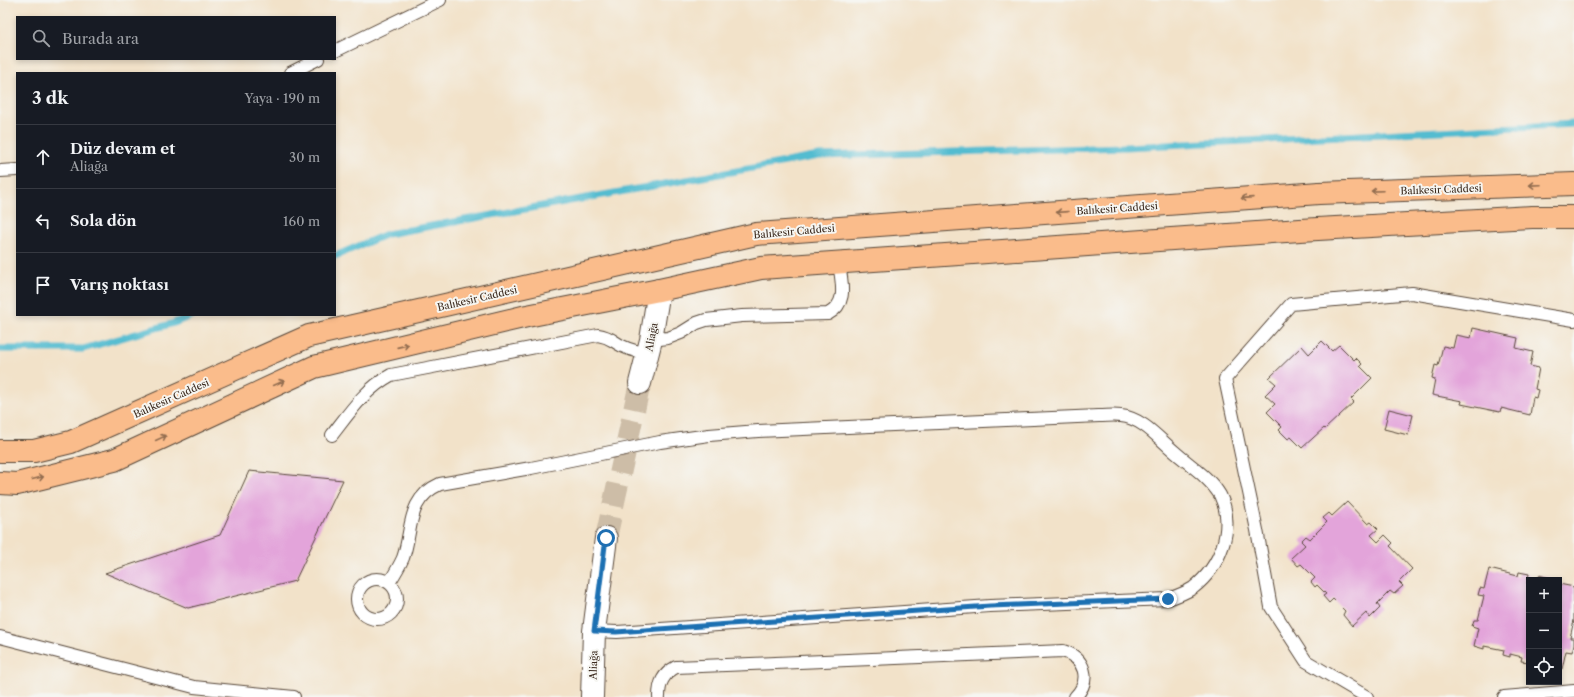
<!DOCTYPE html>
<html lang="tr">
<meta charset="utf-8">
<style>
:root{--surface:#171b24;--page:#242831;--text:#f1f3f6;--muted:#9ea1a6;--line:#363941}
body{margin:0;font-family:"Libre Caslon Text",serif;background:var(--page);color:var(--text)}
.controls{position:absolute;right:12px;bottom:12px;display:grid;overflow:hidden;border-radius:0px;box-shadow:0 2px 6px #0003}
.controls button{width:36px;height:36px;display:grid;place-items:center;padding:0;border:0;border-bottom:1px solid var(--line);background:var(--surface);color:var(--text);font:20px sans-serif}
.stop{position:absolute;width:12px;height:12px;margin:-9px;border:3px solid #1f6fb2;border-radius:50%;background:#fff}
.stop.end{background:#1f6fb2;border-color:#fff;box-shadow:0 1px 4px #0008}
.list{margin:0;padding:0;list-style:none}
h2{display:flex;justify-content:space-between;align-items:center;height:52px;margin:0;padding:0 16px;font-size:17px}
h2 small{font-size:13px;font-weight:400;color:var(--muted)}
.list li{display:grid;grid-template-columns:26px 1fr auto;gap:12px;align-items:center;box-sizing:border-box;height:64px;padding:0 16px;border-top:1px solid var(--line)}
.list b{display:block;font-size:15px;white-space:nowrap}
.list p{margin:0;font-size:13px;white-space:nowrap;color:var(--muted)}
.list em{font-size:13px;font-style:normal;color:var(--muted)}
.icon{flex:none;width:22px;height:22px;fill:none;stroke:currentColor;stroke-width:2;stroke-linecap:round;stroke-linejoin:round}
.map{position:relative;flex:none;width:1574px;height:697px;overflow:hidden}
.search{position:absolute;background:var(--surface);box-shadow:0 2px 6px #0003;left:16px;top:16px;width:320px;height:44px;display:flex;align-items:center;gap:10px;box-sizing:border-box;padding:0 14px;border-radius:0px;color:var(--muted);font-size:15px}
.panel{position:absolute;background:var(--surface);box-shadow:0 2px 6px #0003;left:16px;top:72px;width:320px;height:244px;border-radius:0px}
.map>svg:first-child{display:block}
</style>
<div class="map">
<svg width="1574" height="697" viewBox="0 0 1574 697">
<rect width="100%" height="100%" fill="#f6f6f2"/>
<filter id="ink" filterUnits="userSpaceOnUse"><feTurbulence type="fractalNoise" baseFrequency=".025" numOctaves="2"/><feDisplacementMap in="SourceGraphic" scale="8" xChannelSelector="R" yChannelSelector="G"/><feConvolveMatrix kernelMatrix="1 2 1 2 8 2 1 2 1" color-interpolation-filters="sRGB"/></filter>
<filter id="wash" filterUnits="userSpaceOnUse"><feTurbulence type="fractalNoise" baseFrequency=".012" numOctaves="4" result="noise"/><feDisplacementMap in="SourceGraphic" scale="16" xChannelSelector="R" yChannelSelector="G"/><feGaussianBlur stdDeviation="0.9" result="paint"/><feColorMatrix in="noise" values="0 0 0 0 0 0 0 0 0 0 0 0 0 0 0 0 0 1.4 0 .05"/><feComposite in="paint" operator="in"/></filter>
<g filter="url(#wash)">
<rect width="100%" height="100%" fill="#f2e2c9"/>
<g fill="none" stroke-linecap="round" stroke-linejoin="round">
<path stroke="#53bcd0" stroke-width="7" d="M335,256L387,234L819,156L1126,147L1574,124
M0,349H83L174,323L193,315"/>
</g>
<g id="blocks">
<path fill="#e3a4da" d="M1473,328L1518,338L1516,348L1533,352L1530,366L1539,368L1535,389L1538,390L1536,398L1533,397L1530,415L1501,408L1500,412L1461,404L1462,401L1432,395L1435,379L1432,378L1435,365L1438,366L1443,346L1453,348L1456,335L1471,338Z
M1322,341L1332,351L1339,345L1354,360L1356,358L1362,364L1360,366L1372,378L1351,399L1354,402L1325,429L1324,428L1302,448L1291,437L1288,439L1279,430L1282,427L1267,412L1275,404L1265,395L1276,384L1269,378L1302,346L1309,354Z
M1389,409L1413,415L1408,435L1384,429Z
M249,471L343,480L295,581L188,608L105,573L220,535Z
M1347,502L1368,524L1371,522L1378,529L1371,535L1378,542L1385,535L1393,543L1390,546L1412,569L1399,582L1403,586L1394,594L1390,591L1377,604L1380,608L1370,618L1366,613L1352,626L1343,615L1345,611L1333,599L1329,603L1323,596L1326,594L1317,585L1315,587L1311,582L1315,578L1301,564L1298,566L1291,558L1305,545L1301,541L1306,536L1310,539L1327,522L1323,518L1329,513L1332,516Z
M1489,569L1518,576L1519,572L1529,574L1527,583H1529V662L1521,661L1522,657L1510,654V657L1503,655L1504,650L1484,646V649L1474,646L1478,628L1472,626L1474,620H1478L1484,596L1478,595L1480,588L1484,589Z
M1539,575L1550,578V580H1538Z
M1559,584L1574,587V620L1570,638H1574V644L1572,652L1566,651L1562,669L1559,668Z"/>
</g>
</g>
<g filter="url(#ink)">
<use href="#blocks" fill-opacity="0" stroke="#564638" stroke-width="1"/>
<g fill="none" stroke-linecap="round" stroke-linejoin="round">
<path stroke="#cdbda7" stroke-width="22" stroke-dasharray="22 11" stroke-linecap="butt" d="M606,538L640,383"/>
<g stroke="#564638" stroke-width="14">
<path id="service" d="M335,51L440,0
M290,73L318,59
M0,171L17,170
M651,340L668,338L681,333L697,323L706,320L742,316L828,314C849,303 841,282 839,262
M332,435C350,412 365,389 391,375L598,335C611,337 612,341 622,346C630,350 639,352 648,353
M357 599a20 20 0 1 1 40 0a20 20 0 1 1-40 0Z
M389,583C394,575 399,567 403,558C413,530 406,499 440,484L531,468L660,442L709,435L758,431L1099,416C1107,416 1114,415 1121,416C1143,418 1160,440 1176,453C1191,466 1210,478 1220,495C1236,528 1220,567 1193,588C1185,593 1177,596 1168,599L990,606L617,632L594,631
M0,637L194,687L294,697
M659,697C659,683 663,674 676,667L1063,651C1085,658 1092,680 1075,697
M1367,697L1306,661L1271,607L1257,530L1225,379L1291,304L1412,293L1574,320
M1504,697L1574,691"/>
</g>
<g stroke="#564638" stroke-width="24">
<path id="minor" d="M640,383L651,340L659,290
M592,697L594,631L606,538"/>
</g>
<g stroke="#564638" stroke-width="24">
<path id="primary" d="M0,451H34L71,442L309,336L756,234L1319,193L1574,184
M0,483L17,484L114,460L314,367L527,316L659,290L761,268L1300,230L1532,217H1574"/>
</g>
<use href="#service" stroke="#fff" stroke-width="12"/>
<use href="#minor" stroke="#fff" stroke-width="22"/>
<use href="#primary" stroke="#fabc8b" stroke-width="22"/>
</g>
<defs><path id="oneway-shaft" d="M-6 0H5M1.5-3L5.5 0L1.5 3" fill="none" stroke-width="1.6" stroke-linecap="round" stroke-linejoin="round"/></defs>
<g stroke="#916c4f">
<use href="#oneway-shaft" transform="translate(1535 185) rotate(178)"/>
<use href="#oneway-shaft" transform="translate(1377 191) rotate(178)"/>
<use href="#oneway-shaft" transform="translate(1247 198) rotate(176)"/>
<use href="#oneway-shaft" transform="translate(1062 212) rotate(176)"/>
<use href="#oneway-shaft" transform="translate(403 346) rotate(-13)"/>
<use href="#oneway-shaft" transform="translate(279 383) rotate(-25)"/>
<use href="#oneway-shaft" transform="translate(161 438) rotate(-25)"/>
<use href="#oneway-shaft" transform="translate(38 478) rotate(-14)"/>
</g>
</g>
<g fill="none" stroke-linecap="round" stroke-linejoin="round" filter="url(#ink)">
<path stroke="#1f6fb2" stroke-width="5" d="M606,538L594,631L616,632L990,606L1168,599"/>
</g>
<g text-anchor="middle" stroke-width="4" stroke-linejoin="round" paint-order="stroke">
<g font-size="10" fill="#3b2a1e" stroke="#f6f6f2">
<text transform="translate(1441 189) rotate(-2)" y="4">Balıkesir Caddesi</text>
<text transform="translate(1117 208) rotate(-4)" y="4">Balıkesir Caddesi</text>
<text transform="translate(794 231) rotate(-5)" y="4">Balıkesir Caddesi</text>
<text transform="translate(477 298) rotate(-13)" y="4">Balıkesir Caddesi</text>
<text transform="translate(651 337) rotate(-79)" y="4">Aliağa</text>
<text transform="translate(171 398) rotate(-24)" y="4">Balıkesir Caddesi</text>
<text transform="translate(593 665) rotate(-88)" y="4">Aliağa</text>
</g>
</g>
</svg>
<div class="controls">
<button>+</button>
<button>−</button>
<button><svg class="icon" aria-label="locate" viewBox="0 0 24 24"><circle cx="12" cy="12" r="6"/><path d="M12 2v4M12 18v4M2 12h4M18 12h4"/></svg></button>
</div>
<div class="stop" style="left:606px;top:538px"></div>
<div class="stop end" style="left:1168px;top:599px"></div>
<div class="search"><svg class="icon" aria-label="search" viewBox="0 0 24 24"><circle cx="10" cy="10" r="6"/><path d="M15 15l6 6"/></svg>Burada ara</div>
<section class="panel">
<h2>3 dk<small>Yaya · 190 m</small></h2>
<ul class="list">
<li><svg class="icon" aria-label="ahead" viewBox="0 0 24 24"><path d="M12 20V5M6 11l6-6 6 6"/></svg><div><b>Düz devam et</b><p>Aliağa</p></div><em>30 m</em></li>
<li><svg class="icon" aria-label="left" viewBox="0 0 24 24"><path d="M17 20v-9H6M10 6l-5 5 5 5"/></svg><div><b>Sola dön</b></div><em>160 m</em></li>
<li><svg class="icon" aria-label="arrive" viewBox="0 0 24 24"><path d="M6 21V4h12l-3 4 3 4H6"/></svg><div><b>Varış noktası</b></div></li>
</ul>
</section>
</div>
